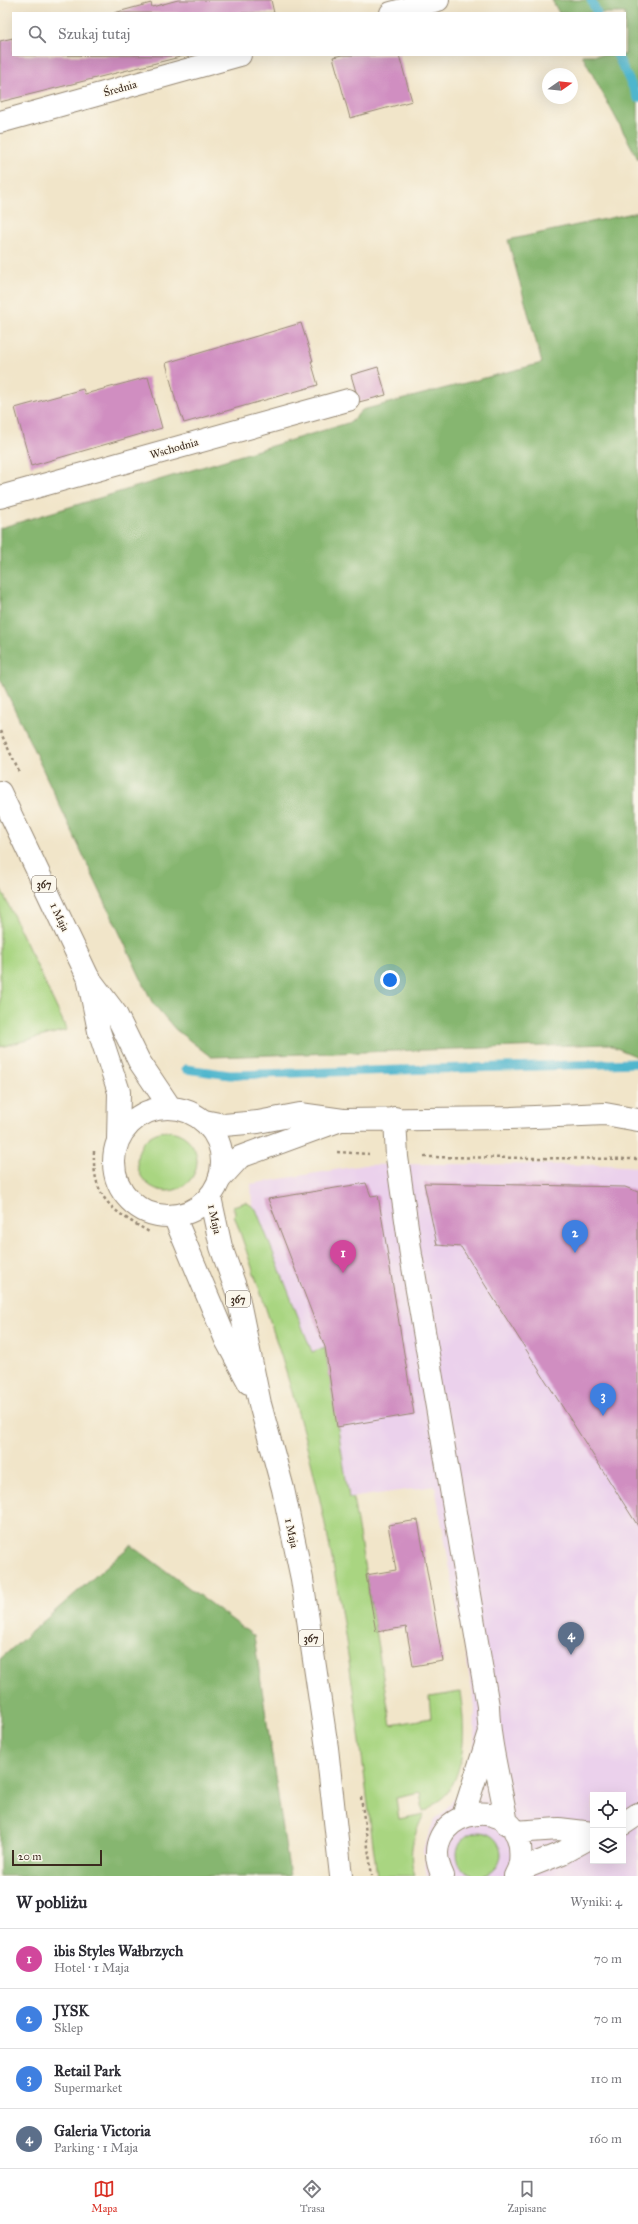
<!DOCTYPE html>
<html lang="pl">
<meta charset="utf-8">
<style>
:root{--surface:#fff;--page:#f7f7f7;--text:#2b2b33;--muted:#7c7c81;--line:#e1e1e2;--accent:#d93025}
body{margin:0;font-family:"IM FELL Great Primer",serif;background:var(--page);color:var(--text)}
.controls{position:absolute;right:12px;bottom:12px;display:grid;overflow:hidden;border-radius:0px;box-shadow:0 4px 16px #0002}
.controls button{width:36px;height:36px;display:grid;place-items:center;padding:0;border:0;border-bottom:1px solid var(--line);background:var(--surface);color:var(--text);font:20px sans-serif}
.compass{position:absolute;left:542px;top:68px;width:36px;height:36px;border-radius:50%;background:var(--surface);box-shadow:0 4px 16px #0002;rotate:76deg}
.scale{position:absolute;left:12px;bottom:10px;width:90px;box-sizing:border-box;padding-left:4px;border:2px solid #3b2a1e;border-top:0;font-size:11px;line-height:14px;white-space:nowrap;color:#3b2a1e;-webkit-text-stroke:3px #fbf7ec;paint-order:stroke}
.you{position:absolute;left:390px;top:980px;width:14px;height:14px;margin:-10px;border:3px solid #fff;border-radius:50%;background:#1a73e8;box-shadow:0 0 0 6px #1a73e833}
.badge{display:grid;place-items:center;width:26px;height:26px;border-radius:50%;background:var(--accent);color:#fff;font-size:13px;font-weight:700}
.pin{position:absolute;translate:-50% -33px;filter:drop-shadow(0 1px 2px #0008)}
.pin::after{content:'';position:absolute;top:21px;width:14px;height:12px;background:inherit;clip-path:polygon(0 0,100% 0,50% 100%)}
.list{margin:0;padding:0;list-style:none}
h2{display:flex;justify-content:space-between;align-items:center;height:52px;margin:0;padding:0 16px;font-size:17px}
h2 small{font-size:13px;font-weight:400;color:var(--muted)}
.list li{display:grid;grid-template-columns:26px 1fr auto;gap:12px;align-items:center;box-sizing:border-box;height:60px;padding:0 16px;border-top:1px solid var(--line)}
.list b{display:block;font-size:15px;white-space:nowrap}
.list p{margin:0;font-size:13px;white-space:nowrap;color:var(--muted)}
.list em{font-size:13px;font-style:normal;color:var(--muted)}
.icon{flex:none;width:22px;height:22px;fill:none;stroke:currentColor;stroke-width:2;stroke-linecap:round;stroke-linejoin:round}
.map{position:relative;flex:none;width:638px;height:1876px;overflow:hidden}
.search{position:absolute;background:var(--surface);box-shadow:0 4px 16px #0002;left:12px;right:12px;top:12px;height:44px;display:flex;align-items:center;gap:10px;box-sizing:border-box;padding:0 14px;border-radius:0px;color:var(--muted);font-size:15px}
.sheet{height:292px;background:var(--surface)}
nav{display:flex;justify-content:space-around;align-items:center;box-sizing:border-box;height:56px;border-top:1px solid var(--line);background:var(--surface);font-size:11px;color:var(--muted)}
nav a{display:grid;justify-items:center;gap:2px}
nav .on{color:var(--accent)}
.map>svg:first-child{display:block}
</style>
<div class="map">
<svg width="638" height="1876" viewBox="0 0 638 1876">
<rect width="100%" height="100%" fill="#fbf7ec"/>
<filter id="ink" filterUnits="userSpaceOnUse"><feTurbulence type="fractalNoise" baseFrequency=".025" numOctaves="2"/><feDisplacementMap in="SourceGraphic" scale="8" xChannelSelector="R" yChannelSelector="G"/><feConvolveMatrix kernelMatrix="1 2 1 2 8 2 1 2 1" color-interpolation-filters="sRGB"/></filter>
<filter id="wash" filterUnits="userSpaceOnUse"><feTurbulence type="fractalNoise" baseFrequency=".012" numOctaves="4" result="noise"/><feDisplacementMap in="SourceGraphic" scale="16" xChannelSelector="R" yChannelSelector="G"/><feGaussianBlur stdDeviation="0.9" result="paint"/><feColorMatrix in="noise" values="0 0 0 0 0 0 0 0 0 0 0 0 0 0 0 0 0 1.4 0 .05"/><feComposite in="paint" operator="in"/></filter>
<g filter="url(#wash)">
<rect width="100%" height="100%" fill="#f1e5c9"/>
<path fill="#ebd1ec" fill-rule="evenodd" d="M435,1164L607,1165L638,1167V1876H427L423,1850L434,1820L444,1812L463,1784L474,1744L475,1706L435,1486L349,1498L339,1435L252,1205L251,1184L364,1165ZM593,1795H623V1861H593Z"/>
<path fill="#a9d581" stroke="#728050" d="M0,887L67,1030L0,1047Z
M137 1161a30 30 0 1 1 60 0a30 30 0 1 1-60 0Z
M246,1202L256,1209L312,1352L325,1347L349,1498H353L391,1725L431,1718L429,1697L460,1692C465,1724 467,1763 448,1792C443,1799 434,1803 428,1810L423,1811L420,1793L396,1798L399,1819L424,1814C414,1835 407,1853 415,1876H377C361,1752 348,1628 321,1505C300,1407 267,1310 234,1215L235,1214L234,1208L232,1209L233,1206Z
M457 1854a22 22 0 1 1 44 0a22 22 0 1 1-44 0Z"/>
<path fill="#86b66f" stroke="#607046" d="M552,0H638V159L582,55H625V13H559Z
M638,212V1057L607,1044L211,1057L175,1029L152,1002L0,678V528L351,422L362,410L542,363L508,240Z
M131,1545L254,1636L290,1876H0V1659Z"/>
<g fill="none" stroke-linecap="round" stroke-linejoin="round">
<path stroke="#4fb6cd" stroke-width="9" d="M591,0L597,13
M617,55L638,98
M186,1069L230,1075L638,1063"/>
</g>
<g id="blocks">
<path fill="#d08ec1" d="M178,0H271L274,13H114L151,3L152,7Z
M13,38V55L184,56L0,102V41Z
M342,55H399L412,101L350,118L333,57Z
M301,323L313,361H311L318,385L184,423L177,402H176L166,363Z
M378,367L386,395L359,402L351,375Z
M148,377L162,428L31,466L15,408L83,389L85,394Z
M366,1183L371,1196L378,1195L414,1414L337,1427L325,1347L268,1199Z
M424,1183L625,1187L638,1192V1526L461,1247L437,1245Z
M418,1520L443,1661L413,1666L406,1627L376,1632L366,1575L396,1570L388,1525Z"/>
</g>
</g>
<g filter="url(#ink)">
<use href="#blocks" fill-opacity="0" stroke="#968874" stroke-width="1"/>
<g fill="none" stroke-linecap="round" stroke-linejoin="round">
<g stroke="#968874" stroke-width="24">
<path id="minor" d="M391,13L438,0
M0,122L240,55
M0,497L348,400
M395,1118L397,1157L411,1255L488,1706C489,1746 501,1785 507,1824
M204,1121L224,1125L258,1122L300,1114L343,1120L511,1118L605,1114L638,1120
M219,1180L240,1157L341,1120
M463,1816L489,1735
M623,1824L638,1814
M515,1832L559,1829L593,1833
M519,1870L562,1853L593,1836
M443,1876C412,1813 512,1789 520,1846C521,1857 521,1866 515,1876"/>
</g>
<g stroke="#968874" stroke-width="24">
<path id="major" d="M0,792L88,977L116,1014L139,1061L170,1107
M89,982L99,1031L119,1092L118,1140
M114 1162a54 54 0 1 1 108 0a54 54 0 1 1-108 0Z
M210,1197L221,1247L237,1292L260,1404L283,1489L302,1579L327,1748L341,1876
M174,1216L226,1340L249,1383"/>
</g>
<path stroke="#968874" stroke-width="2.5" stroke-dasharray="3 3" stroke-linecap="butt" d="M0,731L20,774
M94,1151C92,1200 113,1211 151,1233
M337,1152L369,1154
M424,1157L638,1159
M361,1797L372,1876"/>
<use href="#minor" stroke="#fff" stroke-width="22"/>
<use href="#major" stroke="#fff" stroke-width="22"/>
</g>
</g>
<g text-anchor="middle" stroke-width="3" stroke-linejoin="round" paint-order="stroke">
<g fill="#fbf7ec" stroke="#75685c" stroke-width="1">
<rect x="32" y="876" width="24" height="16" rx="3"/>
<rect x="226" y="1291" width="24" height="16" rx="3"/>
<rect x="299" y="1630" width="24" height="16" rx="3"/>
</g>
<g font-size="10" font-weight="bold" fill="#3b2a1e">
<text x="44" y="888">367</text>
<text x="238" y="1303">367</text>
<text x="311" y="1642">367</text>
</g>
<g font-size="11" fill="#3b2a1e" stroke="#fbf7ec">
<text transform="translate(120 88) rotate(-16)" y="4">Średnia</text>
<text transform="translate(174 448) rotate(-16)" y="4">Wschodnia</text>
<text transform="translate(60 917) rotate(65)" y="4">1 Maja</text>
<text transform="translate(215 1219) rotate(78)" y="4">1 Maja</text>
<text transform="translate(292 1533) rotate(78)" y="4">1 Maja</text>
</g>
</g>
</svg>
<div class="controls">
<button><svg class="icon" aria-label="locate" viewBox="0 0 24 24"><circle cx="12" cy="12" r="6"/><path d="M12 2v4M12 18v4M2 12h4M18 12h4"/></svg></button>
<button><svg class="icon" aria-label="layers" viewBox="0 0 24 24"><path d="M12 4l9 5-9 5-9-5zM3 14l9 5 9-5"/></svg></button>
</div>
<svg class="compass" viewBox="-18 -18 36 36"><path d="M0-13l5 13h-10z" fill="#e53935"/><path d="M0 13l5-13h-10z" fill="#7c7c81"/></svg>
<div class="scale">20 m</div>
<div class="you"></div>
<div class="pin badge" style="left:343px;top:1273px;background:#d1479c">1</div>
<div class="pin badge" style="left:575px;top:1253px;background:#3f7fe0">2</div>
<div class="pin badge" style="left:603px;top:1416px;background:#3f7fe0">3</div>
<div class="pin badge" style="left:571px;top:1655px;background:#5c6f8a">4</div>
<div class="search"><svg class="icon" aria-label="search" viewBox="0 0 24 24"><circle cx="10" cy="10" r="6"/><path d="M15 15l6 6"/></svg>Szukaj tutaj</div>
</div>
<section class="sheet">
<h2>W pobliżu<small>Wyniki: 4</small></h2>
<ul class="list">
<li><span class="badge" style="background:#d1479c">1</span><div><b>ibis Styles Wałbrzych</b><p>Hotel · 1 Maja</p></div><em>70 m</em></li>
<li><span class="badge" style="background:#3f7fe0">2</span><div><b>JYSK</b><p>Sklep</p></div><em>70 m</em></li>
<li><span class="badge" style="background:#3f7fe0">3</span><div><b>Retail Park</b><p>Supermarket</p></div><em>110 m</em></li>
<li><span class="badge" style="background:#5c6f8a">4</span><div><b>Galeria Victoria</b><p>Parking · 1 Maja</p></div><em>160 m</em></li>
</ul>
</section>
<nav>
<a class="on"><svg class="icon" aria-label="map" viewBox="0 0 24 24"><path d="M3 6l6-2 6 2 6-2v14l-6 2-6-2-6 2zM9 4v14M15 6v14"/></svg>Mapa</a>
<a><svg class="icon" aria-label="directions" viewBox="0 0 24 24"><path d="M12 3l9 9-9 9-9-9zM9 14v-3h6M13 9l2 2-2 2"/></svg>Trasa</a>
<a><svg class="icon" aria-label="saved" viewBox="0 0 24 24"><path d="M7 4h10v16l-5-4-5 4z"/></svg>Zapisane</a>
</nav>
